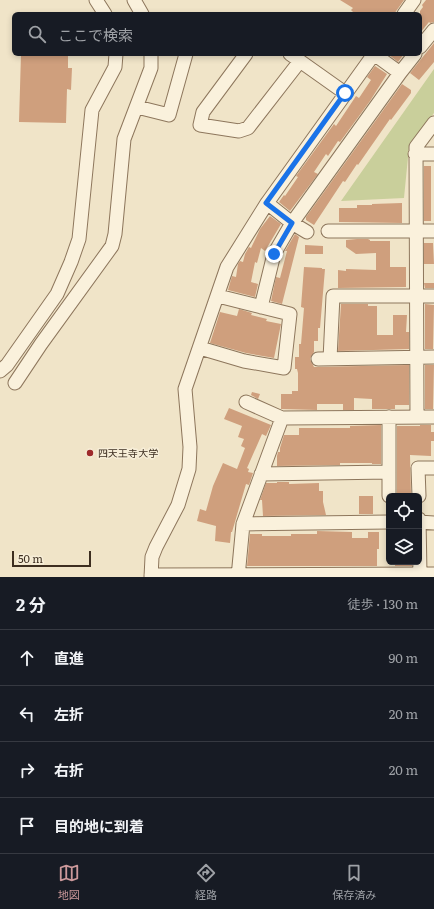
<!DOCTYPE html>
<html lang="ja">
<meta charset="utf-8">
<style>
:root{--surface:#171b24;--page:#242831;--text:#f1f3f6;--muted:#9ea1a6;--line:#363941;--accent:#cc999b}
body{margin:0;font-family:Literata,"Noto Sans JP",serif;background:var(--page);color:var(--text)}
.controls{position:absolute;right:12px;bottom:12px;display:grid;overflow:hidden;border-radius:6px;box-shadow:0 2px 6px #0003}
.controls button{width:36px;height:36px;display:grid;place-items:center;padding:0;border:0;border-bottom:1px solid var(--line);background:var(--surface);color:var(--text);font:20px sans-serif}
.scale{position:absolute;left:12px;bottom:10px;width:79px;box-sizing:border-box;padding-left:4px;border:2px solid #3d2e20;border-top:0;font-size:11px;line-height:14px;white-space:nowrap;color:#3d2e20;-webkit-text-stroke:3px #f7eed8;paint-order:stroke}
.stop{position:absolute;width:12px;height:12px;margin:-9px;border:3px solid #1a73e8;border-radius:50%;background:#fff}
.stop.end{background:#1a73e8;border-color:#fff;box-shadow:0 1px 4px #0008}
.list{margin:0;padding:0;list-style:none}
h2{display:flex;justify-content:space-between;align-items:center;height:52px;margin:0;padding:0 16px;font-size:17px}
h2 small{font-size:13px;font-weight:400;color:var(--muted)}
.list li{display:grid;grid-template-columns:26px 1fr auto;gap:12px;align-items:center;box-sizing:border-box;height:56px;padding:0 16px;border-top:1px solid var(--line)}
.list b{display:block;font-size:15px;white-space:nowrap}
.list em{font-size:13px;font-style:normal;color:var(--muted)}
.icon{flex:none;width:22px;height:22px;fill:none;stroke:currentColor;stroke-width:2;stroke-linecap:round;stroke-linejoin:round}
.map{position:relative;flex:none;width:434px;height:577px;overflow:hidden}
.search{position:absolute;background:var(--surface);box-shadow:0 2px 6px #0003;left:12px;right:12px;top:12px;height:44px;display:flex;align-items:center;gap:10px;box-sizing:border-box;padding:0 14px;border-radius:6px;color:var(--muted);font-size:15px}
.sheet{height:276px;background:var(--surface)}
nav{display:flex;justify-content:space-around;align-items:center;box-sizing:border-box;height:56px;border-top:1px solid var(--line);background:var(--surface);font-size:11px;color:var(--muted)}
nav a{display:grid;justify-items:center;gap:2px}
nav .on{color:var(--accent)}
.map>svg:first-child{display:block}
</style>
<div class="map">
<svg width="434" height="577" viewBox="0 0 434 577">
<rect width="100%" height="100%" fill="#f0e4c8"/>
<path fill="#c9cf9b" d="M434,69V113L409,147L404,198L341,201Z"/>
<path fill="#cf9f7d" d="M340,0H404L394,14H355L351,10L353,8Z
M426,0H434V22L430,23L429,22L420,33V11L423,7L422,5Z
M434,43V62L419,80L410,73Z
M21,54H68V68H72L71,90L67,89L66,123L19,122Z
M388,54H404L398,62Z
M375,66L387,74L370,101L340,142L338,141L328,156L326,154L314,172L318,174L290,211L279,202L284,195L285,196L298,177L296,176L334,124L336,126L356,96L359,98L371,80L367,77Z
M402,84L411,90V93L391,120L390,119L358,165L357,164L345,182L343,181L314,225L306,220V217Z
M424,166H431V221H424Z
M402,203V223L339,222V208H357V205H372V204Z
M270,216L281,224L265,251L261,248L257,263L255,262L251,282L258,284L255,297L228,290L232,276L236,277L238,264L240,261L243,262L245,254L249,247L251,248L260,229Z
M295,234L299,237L282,304L271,301L276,277L280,278L287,251H285Z
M357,239H368L370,240V241H390V267H406V287L338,288V270L346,271V269L376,270V253L356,254L346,247V240Z
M424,243H433L434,264H424Z
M305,245L323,246V254H305Z
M304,267L322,268V269H325L320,328H318V341H314V352L310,359L314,367L409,365V405H395V409H372V399L354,398V410H343V404H317V410L281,409V394H292V391H298V373L297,369H295V357H299V344H301L304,308L301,307Z
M424,283H434V288H425Z
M341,304H368V306H377V335H393V315H407L406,332H409V349L338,351Z
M425,304L434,305L433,349H425Z
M239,309L252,313L251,315L267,319L266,321L281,324L274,358L246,353L210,343L220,312L237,316Z
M425,365H434L433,409H425Z
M252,392L260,394L258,399L251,395Z
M229,408L271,425L266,436L262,434L247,468L249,469L248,472L253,473L249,485L246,484L232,532H231L230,543L215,541L216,526L197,521L200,509L206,511L213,486L223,463L237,469L245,448L241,446L244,439L238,437L242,426L224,419Z
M381,425V464H372V463H340V465L277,466V456L278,452H280V448L284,435H299V428H350V426Z
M420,425H431V432H434V441H431V456L410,455L411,496H397V426H420Z
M277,482H289V484L319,483V491H323V502L326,515L263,516L262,500H260L266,483H277Z
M359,496H373V514H359Z
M317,531L352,532V538H368V532H379V549H377V566H247L250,534H262V536H291V534H317Z
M395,562H412V566H395Z"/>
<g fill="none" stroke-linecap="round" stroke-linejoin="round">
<g stroke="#8d765c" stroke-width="15">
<path id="minor" d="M96,0L105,14
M134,0L142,14
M404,14L414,0
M420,47L434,30
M246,54L203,112L200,125L239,131L248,128L300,61
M290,54L345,93
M374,54L400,73
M137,107L169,115L186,54
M415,154H434
M267,203L292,223L307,232
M328,231H434
M261,307L274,254L292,223L400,73L415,54
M200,348L244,361L284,368L290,314L218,296
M318,359L434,357
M330,359L333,296H434
M0,371L7,365L57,294L71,262L79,239L92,110L115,67L116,54
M15,383L41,344L112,246L115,234L124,139L151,68V54
M246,402L282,418L434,417
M389,417V496
M417,417L416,147L434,123
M261,474L389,472
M419,496L418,468H434
M419,519L420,574
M419,522L434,523
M243,524L389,522
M151,575L434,574
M151,577L152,557L156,547L178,505L189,469L190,447L185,389L227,267L267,203L374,54
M238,577L243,524L282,418"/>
</g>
<use href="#minor" stroke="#faf1dc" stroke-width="13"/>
</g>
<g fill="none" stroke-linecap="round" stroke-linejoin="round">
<path stroke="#1a73e8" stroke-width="5" d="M274,254L292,223L266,203L345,93"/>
</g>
<circle fill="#9e2a2b" stroke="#f7eed8" stroke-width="1.5" cx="90" cy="453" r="4"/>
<g text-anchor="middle" stroke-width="3" stroke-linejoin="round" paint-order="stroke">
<g font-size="10" fill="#3d2e20" stroke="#f7eed8" text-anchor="start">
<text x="98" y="457">四天王寺大学</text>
</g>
</g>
</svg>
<div class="controls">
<button><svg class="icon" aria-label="locate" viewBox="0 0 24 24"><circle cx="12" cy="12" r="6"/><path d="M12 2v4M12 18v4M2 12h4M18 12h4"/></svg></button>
<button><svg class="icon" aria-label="layers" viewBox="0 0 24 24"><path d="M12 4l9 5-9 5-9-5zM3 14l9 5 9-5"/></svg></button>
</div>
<div class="scale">50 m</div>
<div class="stop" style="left:345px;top:93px"></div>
<div class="stop end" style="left:274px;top:254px"></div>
<div class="search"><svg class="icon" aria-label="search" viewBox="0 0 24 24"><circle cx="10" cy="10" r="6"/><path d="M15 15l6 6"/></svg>ここで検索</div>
</div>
<section class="sheet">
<h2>2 分<small>徒歩 · 130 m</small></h2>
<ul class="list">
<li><svg class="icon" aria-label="ahead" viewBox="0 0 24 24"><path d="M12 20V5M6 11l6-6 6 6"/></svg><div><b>直進</b></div><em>90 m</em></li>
<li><svg class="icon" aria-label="left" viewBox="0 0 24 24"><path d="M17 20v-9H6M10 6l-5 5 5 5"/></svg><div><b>左折</b></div><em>20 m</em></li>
<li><svg class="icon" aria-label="right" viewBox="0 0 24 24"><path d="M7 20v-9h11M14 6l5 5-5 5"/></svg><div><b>右折</b></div><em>20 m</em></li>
<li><svg class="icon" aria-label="arrive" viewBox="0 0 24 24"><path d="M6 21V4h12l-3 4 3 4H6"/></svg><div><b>目的地に到着</b></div></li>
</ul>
</section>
<nav>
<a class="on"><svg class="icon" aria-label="map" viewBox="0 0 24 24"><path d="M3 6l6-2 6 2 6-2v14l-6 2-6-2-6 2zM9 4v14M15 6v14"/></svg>地図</a>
<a><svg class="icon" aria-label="directions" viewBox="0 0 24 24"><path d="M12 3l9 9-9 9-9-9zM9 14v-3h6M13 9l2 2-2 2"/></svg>経路</a>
<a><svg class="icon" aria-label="saved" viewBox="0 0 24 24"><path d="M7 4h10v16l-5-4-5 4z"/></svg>保存済み</a>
</nav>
